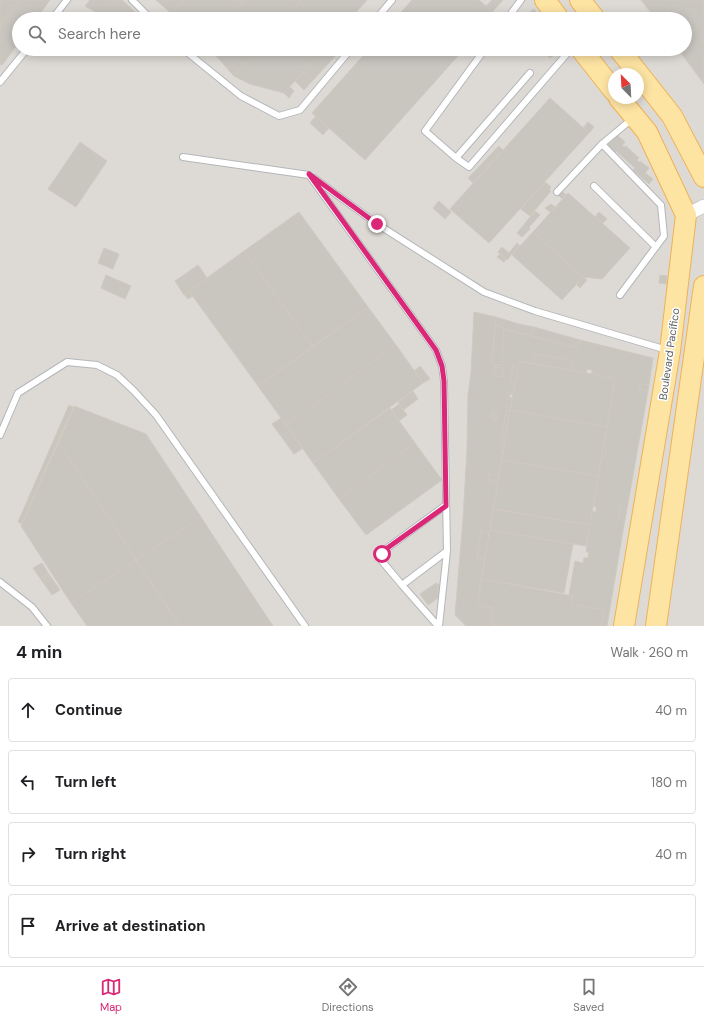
<!DOCTYPE html>
<meta charset="utf-8">
<style>
:root{--surface:#fff;--page:#f2f2f2;--text:#202124;--muted:#757577;--line:#e0e0e0;--accent:#db2777}
body{margin:0;font-family:"DM Sans",sans-serif;background:var(--page);color:var(--text)}
.compass{position:absolute;left:608px;top:68px;width:36px;height:36px;border-radius:50%;background:var(--surface);box-shadow:0 2px 10px #0003;rotate:336deg}
.stop{position:absolute;width:12px;height:12px;margin:-9px;border:3px solid #db2777;border-radius:50%;background:#fff}
.stop.end{background:#db2777;border-color:#fff;box-shadow:0 1px 4px #0008}
.list{margin:0;padding:0;list-style:none}
h2{display:flex;justify-content:space-between;align-items:center;height:52px;margin:0;padding:0 16px;font-size:17px}
h2 small{font-size:13px;font-weight:400;color:var(--muted)}
.list li{display:grid;grid-template-columns:26px 1fr auto;gap:12px;align-items:center;box-sizing:border-box;height:64px;margin:0 8px 8px;padding:0 8px;border:1px solid var(--line);border-radius:4px}
.list b{display:block;font-size:15px;white-space:nowrap}
.list em{font-size:13px;font-style:normal;color:var(--muted)}
.icon{flex:none;width:22px;height:22px;fill:none;stroke:currentColor;stroke-width:2;stroke-linecap:round;stroke-linejoin:round}
.map{position:relative;flex:none;width:704px;height:626px;overflow:hidden}
.search{position:absolute;background:var(--surface);box-shadow:0 2px 10px #0003;left:12px;right:12px;top:12px;height:44px;display:flex;align-items:center;gap:10px;box-sizing:border-box;padding:0 14px;border-radius:22px;color:var(--muted);font-size:15px}
.sheet{height:340px;background:var(--surface)}
nav{display:flex;justify-content:space-around;align-items:center;box-sizing:border-box;height:56px;border-top:1px solid var(--line);background:var(--surface);font-size:11px;color:var(--muted)}
nav a{display:grid;justify-items:center;gap:2px}
nav .on{color:var(--accent)}
.map>svg:first-child{display:block}
</style>
<div class="map">
<svg width="704" height="626" viewBox="0 0 704 626">
<rect width="100%" height="100%" fill="#ece8e0"/>
<path fill="#dddad5" fill-rule="evenodd" d="M0,0H704V626H0ZM19,19H685V49H19ZM614,74H638V98H614Z"/>
<path fill="#c9c5bf" stroke="#d0c9bf" fill-rule="evenodd" d="M0,0H19L0,26Z
M19,0H50L36,19H19V42L3,64L0,65V26Z
M90,0H116L101,15L85,6Z
M116,0H122L143,19H108L101,15Z
M156,0H183L171,13Z
M183,0H244L227,19H177L171,13Z
M244,0H302L285,19H227Z
M302,0H367L350,19H285Z
M412,0H479L495,14L491,19H395Z
M492,0H503L492,12L486,6Z
M641,0H704V84L678,49H685V19H656Z
M534,9L542,19H522Z
M210,49H258L234,76Z
M258,49H324L284,93L250,84L234,76Z
M324,49H337L340,51L313,80L303,72Z
M369,49H464L365,160L312,113Z
M543,49H563L550,58Z
M303,72L313,80L304,90L295,81Z
M290,87L294,91L289,98L284,93Z
M550,98L589,133L489,243L450,209Z
M316,116L329,128L323,135L310,123Z
M588,122L594,127L589,133L583,128Z
M617,135L625,142L622,146L624,147L626,146L639,158L637,160L639,162L640,161L649,168L645,173L653,179L649,184L633,170L635,168L616,151L615,153L607,146Z
M80,142L107,161L76,207L48,189Z
M499,146L503,150L473,183L468,178Z
M545,182L551,187L549,190L551,191L530,216L521,209Z
M562,191L566,195L562,199L558,195Z
M568,193L630,248L602,279L583,277L533,232Z
M439,201L451,212L445,219L433,208Z
M551,204L555,207L550,212L545,208Z
M535,211L540,215L529,227L530,229L522,237L517,233Z
M299,212L368,307L313,347L244,251Z
M599,212L607,219L602,224L595,217Z
M533,232L583,277L562,300L512,255Z
M517,243L520,246L511,255L509,253Z
M502,247L511,255L507,260L498,252Z
M104,248L119,254L113,269L98,263Z
M244,251L313,347L258,386L189,291Z
M500,254L506,259L504,262L497,257Z
M198,265L207,278L184,295L175,281Z
M106,275L131,286L125,299L101,288Z
M660,275L667,276L666,284L659,283Z
M583,277L587,280L580,288L576,284Z
M189,291L193,296L188,299L184,294Z
M368,307L396,345L286,425L258,386Z
M474,312L496,317L492,365H502L504,329L578,348L580,340L653,358L649,385L640,384V389L648,391L627,509L620,508L618,518L625,519L607,626H601L604,610L572,604L573,596L569,595L575,561L583,563L584,558H588L589,552H586L592,511L596,512V507L593,506L602,456H605L607,447L604,446L615,378L592,374V370L587,369L586,373L571,370L572,360L534,354L532,364L519,361L518,366L513,365L510,383L515,384L513,393L508,392L506,407L511,408L510,410H506L500,451H503L499,475L489,474L488,481L498,483L490,530L489,532L481,531L477,558L485,560L477,605L493,608L491,624L502,626H466L455,615L463,519L467,450L468,394L471,374ZM495,367L503,368L502,377L494,376ZM493,412L498,413L497,420H493Z
M496,317L519,324L517,333L504,329V328L495,325Z
M519,324L534,327L532,336L517,333Z
M495,325L504,328L502,365H492Z
M534,327L580,340L578,348L532,336Z
M396,345L423,383L313,463L286,425Z
M534,354L572,360L571,370L532,364Z
M519,361L615,378L607,427L510,410Z
M513,365L518,366L515,384L510,383Z
M420,366L430,379L423,383L414,371Z
M495,367L503,368L502,377L494,376Z
M640,384L649,385L648,391L640,389Z
M413,391L418,399L403,410L398,402Z
M508,392L513,393V395L510,394L509,397L512,398L511,408L506,407Z
M399,404L407,415L399,421L391,410Z
M69,405L74,408L22,524L18,522Z
M74,406L146,434L201,517L136,560L58,441Z
M390,408L415,443L339,499L313,463Z
M506,410H510L503,451H500Z
M510,410L607,427L598,476L502,460Z
M493,412L498,413L497,420H493Z
M281,418L303,448L294,454L272,424Z
M58,441L136,560L71,603L21,526Z
M415,443L442,480L366,535L339,499Z
M604,446L607,447L605,456H602Z
M502,460L598,476L590,525L493,509Z
M489,474L499,475L498,483L488,481Z
M620,508L627,509L625,519L618,518Z
M493,509L590,525L586,546L490,530Z
M201,517L208,528L273,626H180L136,560Z
M490,530L573,544L564,593L481,579Z
M481,531L489,532L485,560L477,558Z
M136,560L180,626H87L71,603Z
M42,563L48,573L40,578L33,568Z
M48,573L60,590L52,595L40,578ZM47,575L51,580L46,583L43,578Z
M47,575L51,580L46,583L43,578Z
M481,579L573,596L572,604L604,610L601,626H502L491,624L493,608L477,605Z
M436,583L439,585L438,598L428,605L420,594Z"/>
<g fill="none" stroke-linecap="round" stroke-linejoin="round">
<g stroke="#b3b7bb" stroke-width="8">
<path id="lane" d="M132,0L151,19
M52,19L67,0
M376,19L392,0
M507,19L521,0
M183,49L241,96L279,116L300,110L351,49
M485,49L425,131L456,158L469,167L571,49
M0,82L27,49
M602,144L661,205L664,236L620,295
M183,157L309,175L436,350L442,366L444,381L447,551L439,626
M456,158L530,73
M314,178L377,224L484,292L535,311L667,350
M594,186L656,247
M557,192L602,144L632,119
M0,435L18,393L67,362L97,365L117,375L134,391L156,415L305,626
M446,505L386,549L381,560L402,585L447,551
M0,582L32,607L47,626
M402,585L438,626"/>
</g>
<g stroke="#b3b7bb" stroke-width="14">
<path id="street" d="M686,215L704,206"/>
</g>
<g stroke="#efb156" stroke-width="22">
<path id="primary" d="M545,0L559,19
M580,0L595,19
M581,49L614,91
M619,49L672,116L704,177
M619,98L647,132L686,215L670,351L624,626
M656,626L704,286"/>
</g>
<use href="#lane" stroke="#fff" stroke-width="6"/>
<use href="#street" stroke="#fff" stroke-width="13"/>
<use href="#primary" stroke="#fee4a3" stroke-width="20"/>
</g>
<g fill="none" stroke-linecap="round" stroke-linejoin="round">
<path stroke="#db2777" stroke-width="5" d="M377,224L309,174L436,350L442,366L444,381L446,506L386,549L382,554"/>
</g>
<g text-anchor="middle" stroke-width="3" stroke-linejoin="round" paint-order="stroke">
<g font-size="11" fill="#595e61" stroke="#fff">
<text transform="translate(669 354) rotate(-82)" y="4">Boulevard Pacífico</text>
</g>
</g>
</svg>
<svg class="compass" viewBox="-18 -18 36 36"><path d="M0-13l5 13h-10z" fill="#e53935"/><path d="M0 13l5-13h-10z" fill="#757577"/></svg>
<div class="stop" style="left:382px;top:554px"></div>
<div class="stop end" style="left:377px;top:224px"></div>
<div class="search"><svg class="icon" aria-label="search" viewBox="0 0 24 24"><circle cx="10" cy="10" r="6"/><path d="M15 15l6 6"/></svg>Search here</div>
</div>
<section class="sheet">
<h2>4 min<small>Walk · 260 m</small></h2>
<ul class="list">
<li><svg class="icon" aria-label="ahead" viewBox="0 0 24 24"><path d="M12 20V5M6 11l6-6 6 6"/></svg><div><b>Continue</b></div><em>40 m</em></li>
<li><svg class="icon" aria-label="left" viewBox="0 0 24 24"><path d="M17 20v-9H6M10 6l-5 5 5 5"/></svg><div><b>Turn left</b></div><em>180 m</em></li>
<li><svg class="icon" aria-label="right" viewBox="0 0 24 24"><path d="M7 20v-9h11M14 6l5 5-5 5"/></svg><div><b>Turn right</b></div><em>40 m</em></li>
<li><svg class="icon" aria-label="arrive" viewBox="0 0 24 24"><path d="M6 21V4h12l-3 4 3 4H6"/></svg><div><b>Arrive at destination</b></div></li>
</ul>
</section>
<nav>
<a class="on"><svg class="icon" aria-label="map" viewBox="0 0 24 24"><path d="M3 6l6-2 6 2 6-2v14l-6 2-6-2-6 2zM9 4v14M15 6v14"/></svg>Map</a>
<a><svg class="icon" aria-label="directions" viewBox="0 0 24 24"><path d="M12 3l9 9-9 9-9-9zM9 14v-3h6M13 9l2 2-2 2"/></svg>Directions</a>
<a><svg class="icon" aria-label="saved" viewBox="0 0 24 24"><path d="M7 4h10v16l-5-4-5 4z"/></svg>Saved</a>
</nav>
